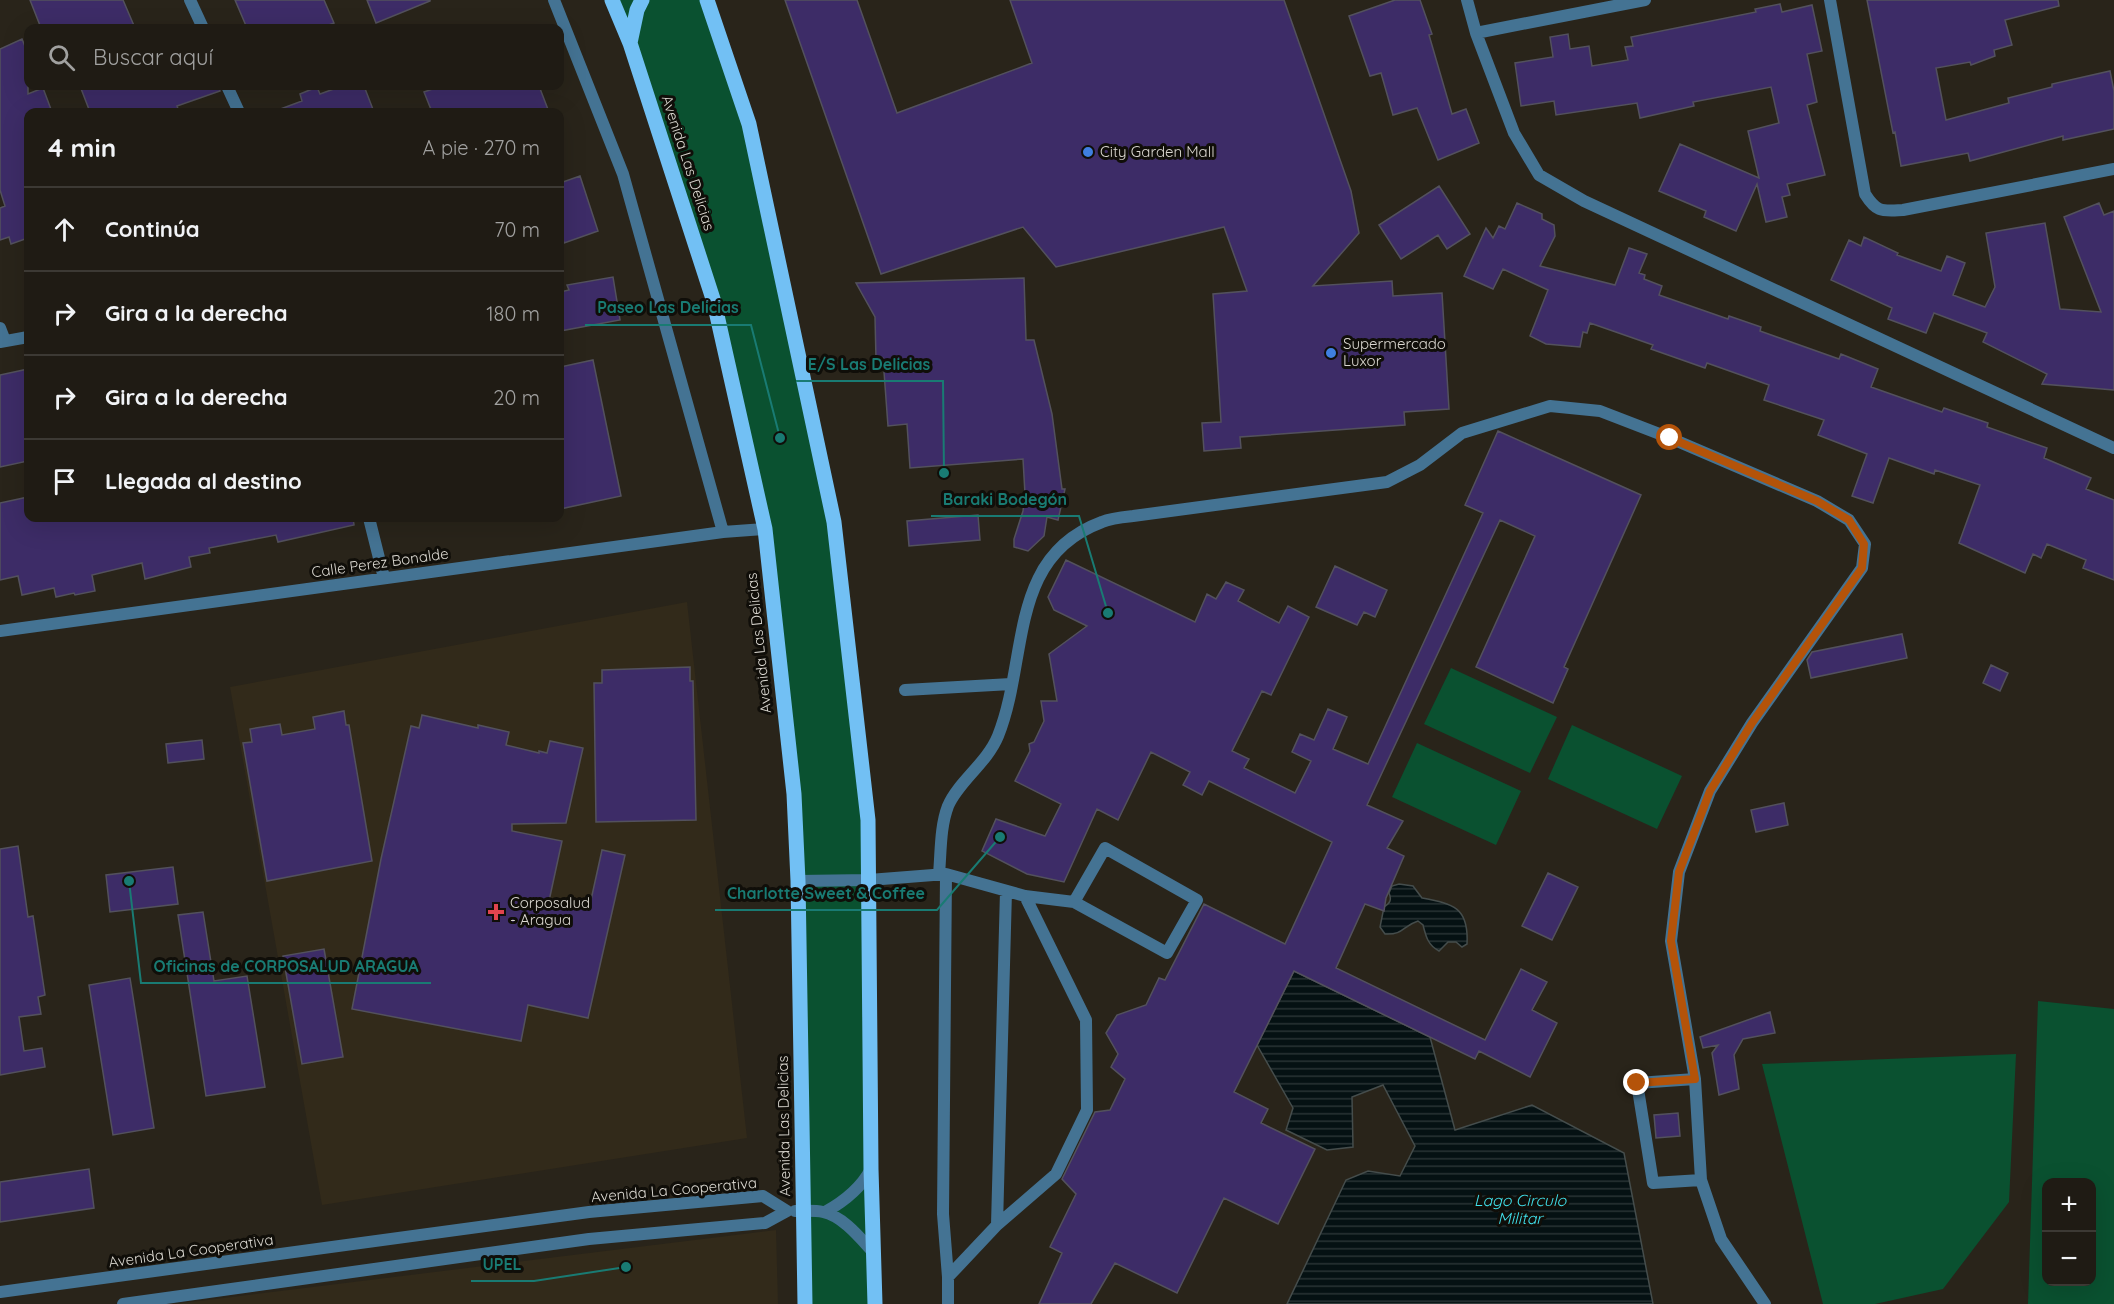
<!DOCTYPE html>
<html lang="es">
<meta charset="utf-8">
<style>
:root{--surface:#1f1b14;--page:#2c2822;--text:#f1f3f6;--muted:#a1a1a0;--line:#3c3934}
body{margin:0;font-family:Quicksand,sans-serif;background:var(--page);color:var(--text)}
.controls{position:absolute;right:18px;bottom:18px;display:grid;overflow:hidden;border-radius:12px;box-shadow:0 6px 24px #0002}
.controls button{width:54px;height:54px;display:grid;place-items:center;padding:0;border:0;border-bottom:2px solid var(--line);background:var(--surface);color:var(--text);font:30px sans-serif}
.stop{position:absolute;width:18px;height:18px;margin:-14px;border:4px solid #b45309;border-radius:50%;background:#fff}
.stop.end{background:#b45309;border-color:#fff;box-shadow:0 2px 6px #0008}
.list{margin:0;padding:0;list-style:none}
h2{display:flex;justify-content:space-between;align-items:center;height:78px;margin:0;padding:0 24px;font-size:26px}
h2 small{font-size:20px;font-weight:400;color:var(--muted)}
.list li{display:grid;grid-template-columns:39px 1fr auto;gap:18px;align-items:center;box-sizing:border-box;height:84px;padding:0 24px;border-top:2px solid var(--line)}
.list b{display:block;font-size:22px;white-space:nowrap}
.list em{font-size:20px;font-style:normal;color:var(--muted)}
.icon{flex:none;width:33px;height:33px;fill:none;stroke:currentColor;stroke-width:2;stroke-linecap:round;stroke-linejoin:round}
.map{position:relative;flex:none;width:2114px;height:1304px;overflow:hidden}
.search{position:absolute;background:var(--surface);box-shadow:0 6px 24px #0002;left:24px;top:24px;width:540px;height:66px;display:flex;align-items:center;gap:15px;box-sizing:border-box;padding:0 21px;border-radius:12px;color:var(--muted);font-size:22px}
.panel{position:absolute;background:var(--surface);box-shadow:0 6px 24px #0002;left:24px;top:108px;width:540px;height:414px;border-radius:12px}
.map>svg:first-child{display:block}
</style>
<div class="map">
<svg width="2114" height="1304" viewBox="0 0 2114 1304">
<defs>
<pattern id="water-rules" width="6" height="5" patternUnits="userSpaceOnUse" patternTransform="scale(1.5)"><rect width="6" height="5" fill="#051113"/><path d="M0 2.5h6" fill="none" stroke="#293334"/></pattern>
</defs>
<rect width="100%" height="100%" fill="#29241a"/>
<path fill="#322a1a" d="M687,602L747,1138L322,1205L230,687Z
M776,1230L778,1304H175Z"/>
<path fill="#0a5130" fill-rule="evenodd" d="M612,0H707L749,124L834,522L868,820L875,1304H805L798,881L765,529L714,302Z
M1451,668L1557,717L1530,773L1424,724Z
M1572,725L1682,776L1657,829L1548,779Z
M1417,743L1521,791L1496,845L1392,797Z
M2038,1001L2114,1009V1304H2028ZM2046,1182H2092V1282H2046Z
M2016,1054L2009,1202L1943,1289L1875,1304H1823L1762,1064Z"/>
<path fill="url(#water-rules)" stroke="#454d4c" stroke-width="1.5" d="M1399,884L1413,886L1422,898C1453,904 1469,907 1467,944L1462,947L1456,942H1448L1439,951C1428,945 1426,937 1423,925L1418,921C1402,926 1404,935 1385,934L1380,927L1384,907C1390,903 1392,900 1389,893L1392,886Z
M1294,971L1430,1037L1455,1130L1532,1105L1624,1153L1653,1304H1287L1346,1180L1368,1171L1400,1176L1415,1146L1383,1085L1352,1097L1353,1147L1327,1150L1286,1130L1293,1108L1257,1045Z"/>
<path fill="#3d2c67" stroke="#53515d" stroke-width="1.5" d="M30,0H123L135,28H41Z
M235,0H324L334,23L321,28H247Z
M367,0H430V1L376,23Z
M785,0H857L897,113L1032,63L1010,0H1284L1351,191L1359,233L1313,286L1392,281L1393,296L1442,293L1449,409L1404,412L1405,425L1240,437L1241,448L1204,451L1202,423L1221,422L1213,294L1247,291L1224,227L1056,267L1023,227L881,274Z
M1395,0H1420L1432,34L1429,35L1452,114L1466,109L1479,143L1438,160L1417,108L1393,115L1381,73L1370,76L1349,16Z
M1867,0H2058L2059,6L2005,20L2012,45L1994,50L1995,56L1971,65L1970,62L1936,68L1946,120L2009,103L2008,98L2052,87V84L2110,71L2114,91V129L2063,140V136L1970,161L1968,153L1901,166L1895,132L1893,133Z
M1780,4L1782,12L1812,5L1822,51L1807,54L1817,102L1807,105L1825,175L1787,184L1790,195L1782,197L1787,217L1766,222L1757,184L1736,231L1704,217L1706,211L1659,191L1680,144L1759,178L1748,131L1779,123L1771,87L1693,102L1694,106L1640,118L1637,103L1556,115L1554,101L1521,106L1515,63L1553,57L1550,37L1568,34L1570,49L1589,46L1592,66L1628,60L1625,47L1633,46L1631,37L1756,12L1755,9Z
M22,39L28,54V94L43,88L52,112H28V238L11,244L9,237L0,240V208L5,206L0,190V49Z
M80,86H219L220,91L177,106L179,112H90Z
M342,86H364L374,112H275V111L302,101L300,94L317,87L320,94Z
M441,86H539L549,112H432L424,92Z
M580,176L598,231L564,243L560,227V183Z
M1439,186L1470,234L1447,249L1438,235L1401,259L1379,225Z
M1517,203L1542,214V219L1554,225L1555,236L1540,266L1615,285L1629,248L1647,254L1639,273L1645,275L1644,279L1662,286L1659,295L1728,319L1729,316L1761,327L1760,331L1839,359L1841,354L1878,369L1871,387L1942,412L1944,408L1988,423L1987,427L2047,448L2044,458L2091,478L2086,489L2114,500V580L2083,568L2086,560L2047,544L2041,558L2033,554L2025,573L1959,543L1980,485L1935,470L1934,474L1889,458L1873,503L1852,496L1867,454L1818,435L1824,420L1764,400L1769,385L1707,363L1705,368L1651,349L1653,345L1590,323L1587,333L1583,332L1580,347L1546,344L1530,336L1548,290L1503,269L1493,289L1464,276L1486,228L1493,238L1499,226L1505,229Z
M2099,203L2104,215L2114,211V390L2042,384L2047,374L1983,342L1987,333L1934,313L1926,333L1888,319L1892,308L1831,280L1849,240L1861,246L1864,237L1898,253L1897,255L1941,271L1947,256L1965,263L1953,295L1985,307L1995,287L1986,233L2045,223L2060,309L2101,312L2064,217Z
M613,277L620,320L560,331V292L569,290L567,285Z
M1024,278L1026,340H1034L1052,414L1062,489H1065L1058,520L1047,517L1044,536L1028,551L1014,547V539L1023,511L1025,494L1023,459L910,468L907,424L888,426L883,358L876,359L875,317L856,283Z
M593,360L621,496L560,509V367Z
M28,369V461L0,467V375Z
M1498,431L1641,495L1564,667L1568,669L1553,703L1476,667L1535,536L1500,520L1367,805L1403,821L1387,848L1404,856L1386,898L1384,911L1365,904L1336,968L1485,1040L1521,969L1547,982L1532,1010L1557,1023L1530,1077L1479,1051L1475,1059L1294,971L1234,1092L1268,1109L1261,1123L1315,1149L1278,1224L1224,1198L1177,1293L1115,1263L1091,1304H1039L1062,1253L1050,1247L1076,1194L1062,1179L1095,1112L1110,1110L1125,1079L1111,1067L1118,1054L1106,1033L1117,1015L1146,1005L1159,978L1165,980L1204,904L1285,944L1332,842L1209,781L1202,795L1183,785L1190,772L1151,752L1118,820L1097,809L1064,882L1027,874L982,851L996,819L1045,836L1061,804L1015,781L1030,751L1029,744L1034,742L1044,721L1041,701H1057L1049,654L1087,626L1054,610L1048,597L1066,560L1195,622L1207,594L1216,599L1226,582L1244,590L1238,601L1279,623L1288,606L1309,617L1271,695L1262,691L1232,751L1249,759L1244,768L1295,793L1311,761L1292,752L1300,734L1314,740L1328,709L1347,717L1333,749L1368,764L1483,513L1465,505Z
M28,497V518H353L354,525L278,542L276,535L209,548L210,553L189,557L191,567L145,579L142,563L92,575L95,591L75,595L74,593L56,597L54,588L22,595L18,576L0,580V503Z
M978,515L980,540L909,546L907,521Z
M1335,566L1387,590L1375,617L1364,612L1357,625L1316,607Z
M1902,634L1907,658L1811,678L1807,660L1812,652Z
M1991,665L2008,673L2000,691L1983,683Z
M690,667V681H693L696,820L596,822L594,683H602V670Z
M344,711L346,725H349L372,861L267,881L243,743L252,742L250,729L280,724L282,735L315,729L313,717Z
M422,715L478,728V725L509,732L506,745L539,753V751L547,753L550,741L583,748L566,823L512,824V831L562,841L549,901L589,909L602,850L625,855L588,1018L528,1005L521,1041L352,1009L381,859L411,726L419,728Z
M202,740L204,759L168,763L166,744Z
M1784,803L1788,825L1756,832L1751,810Z
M18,846L28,917L33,916L45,995L38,997L41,1014L19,1017L24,1051L42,1048L45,1067L0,1075V849Z
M173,867L178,904L110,912L106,875Z
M1548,873L1578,887L1552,940L1522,926Z
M203,912L214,981L247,976L265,1087L206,1096L178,915Z
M324,949L343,1057L302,1064L283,956Z
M130,978L154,1128L113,1135L89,985Z
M1770,1012L1775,1033L1743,1039L1734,1055L1739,1089L1719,1095L1712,1053L1718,1045L1703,1048L1700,1037Z
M1678,1113L1680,1136L1656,1138L1654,1115Z
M89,1169L94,1208L0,1222V1182Z"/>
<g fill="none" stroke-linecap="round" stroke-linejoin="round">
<path stroke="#447393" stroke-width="12" d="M190,0L203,28
M554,0L623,174L723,532
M1467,0L1476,33L1514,133L1539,175L1584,201L2114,448
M1830,0L1865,194C1877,213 1882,211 1903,210L2114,169
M1476,33L1645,0
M227,86L239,112
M0,328L5,341
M0,342L28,337
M369,518L384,578
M0,631L723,532L765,529
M905,690L1011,684
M939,874C941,852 940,827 948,806C958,782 987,763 998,736C1029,659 1007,557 1102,522C1111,518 1123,517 1133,516L1387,482L1420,465L1462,433L1550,406L1600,411L1670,438L1817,501L1849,520L1865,544L1862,568L1752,723L1710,791L1679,872L1671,941L1695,1079
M946,874L943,1214L948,1277L997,1225L1056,1174L1087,1110L1086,1020L1025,896
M798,881L869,880L946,874L1025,896L1074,902L1167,953L1197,900L1105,848L1074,902
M1701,1180L1653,1183L1637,1083L1695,1079L1701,1180L1721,1239L1765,1304
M795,1211C804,1211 814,1210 823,1212C843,1216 861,1239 874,1253
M825,1212C845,1201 861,1188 871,1169
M997,1225L1006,891
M0,1292L589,1212L763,1196L787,1211L765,1223L589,1239L123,1304
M948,1304V1277"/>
<path stroke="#72c0f4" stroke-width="15" d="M612,0L630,43L714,302L765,529L794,794L798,881L805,1304
M707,0L749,124L834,522L868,820L871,1169L875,1304
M630,43L637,10L642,0"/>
</g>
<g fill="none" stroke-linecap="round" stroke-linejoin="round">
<path stroke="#b45309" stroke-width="8" d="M1637,1083L1695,1079L1671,941L1679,872L1710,791L1752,723L1862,568L1864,544L1849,520L1817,501L1670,438"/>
</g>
<g fill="#3f7fe0" stroke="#100e09" stroke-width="2">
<circle cx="1088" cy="152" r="6"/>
<circle cx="1331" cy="353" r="6"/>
</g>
<path fill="#e0444e" stroke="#100e09" stroke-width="2" d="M493 903h6v6h6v6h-6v6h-6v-6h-6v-6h6z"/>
<g text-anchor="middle" stroke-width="6" stroke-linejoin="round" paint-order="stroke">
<g font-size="15" fill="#dbd8d1" stroke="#100e09" text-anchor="start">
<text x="1100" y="157">City Garden Mall</text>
<text x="1343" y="349">Supermercado<tspan x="1343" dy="17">Luxor</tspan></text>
<text x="510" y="908">Corposalud<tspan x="510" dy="17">- Aragua</tspan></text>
</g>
<g font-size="15" fill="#dbd8d1" stroke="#100e09">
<text transform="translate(688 163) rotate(72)" y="5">Avenida Las Delicias</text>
<text transform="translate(380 563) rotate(-8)" y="5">Calle Perez Bonalde</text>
<text transform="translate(759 643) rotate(-96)" y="5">Avenida Las Delicias</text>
<text transform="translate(784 1126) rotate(-91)" y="5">Avenida Las Delicias</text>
<text transform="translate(674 1190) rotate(-5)" y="5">Avenida La Cooperativa</text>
<text transform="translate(191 1251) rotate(-8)" y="5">Avenida La Cooperativa</text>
</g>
<g font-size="16" font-style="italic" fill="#40e1ec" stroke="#100e09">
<text x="1520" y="1206">Lago Circulo<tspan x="1520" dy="18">Militar</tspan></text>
</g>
</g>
<path fill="none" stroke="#197b73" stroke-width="2" d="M780 438L751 325H585M944 473L943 381H796M1108 613L1079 516H931M1000 837L937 910H715M129 881L141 983H431M626 1267L534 1281H471"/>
<g fill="#197b73" stroke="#100e09" stroke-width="2">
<circle cx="780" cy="438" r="6"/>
<circle cx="944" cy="473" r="6"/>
<circle cx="1108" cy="613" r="6"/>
<circle cx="1000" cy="837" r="6"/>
<circle cx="129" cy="881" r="6"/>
<circle cx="626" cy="1267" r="6"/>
</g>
<g font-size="16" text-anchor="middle" font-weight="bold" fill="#197b73" stroke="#100e09" stroke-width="6" stroke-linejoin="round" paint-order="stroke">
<text x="668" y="313">Paseo Las Delicias</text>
<text x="869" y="370">E/S Las Delicias</text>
<text x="1005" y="505">Baraki Bodegón</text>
<text x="826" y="899">Charlotte Sweet &amp; Coffee</text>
<text x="286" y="972">Oficinas de CORPOSALUD ARAGUA</text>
<text x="502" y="1270">UPEL</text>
</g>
</svg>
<div class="controls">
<button>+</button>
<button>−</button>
</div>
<div class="stop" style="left:1670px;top:438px"></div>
<div class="stop end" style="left:1637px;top:1083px"></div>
<div class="search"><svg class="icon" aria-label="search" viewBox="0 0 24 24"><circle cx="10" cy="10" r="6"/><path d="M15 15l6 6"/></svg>Buscar aquí</div>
<section class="panel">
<h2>4 min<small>A pie · 270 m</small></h2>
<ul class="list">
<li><svg class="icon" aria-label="ahead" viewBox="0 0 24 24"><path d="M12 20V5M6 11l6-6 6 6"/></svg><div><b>Continúa</b></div><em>70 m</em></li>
<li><svg class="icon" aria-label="right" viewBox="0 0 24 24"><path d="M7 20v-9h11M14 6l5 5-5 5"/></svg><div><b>Gira a la derecha</b></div><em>180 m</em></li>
<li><svg class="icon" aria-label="right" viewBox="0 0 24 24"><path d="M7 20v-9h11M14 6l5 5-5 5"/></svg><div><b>Gira a la derecha</b></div><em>20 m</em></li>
<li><svg class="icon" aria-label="arrive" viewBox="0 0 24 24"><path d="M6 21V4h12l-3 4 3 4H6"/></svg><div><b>Llegada al destino</b></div></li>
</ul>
</section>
</div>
